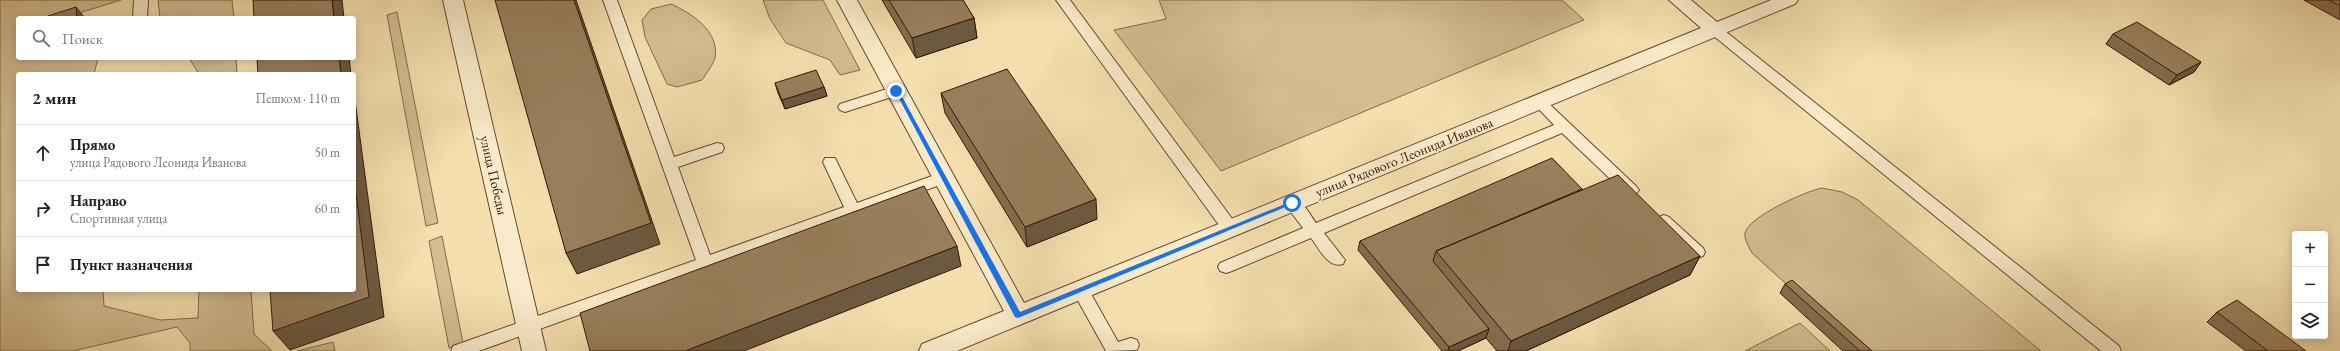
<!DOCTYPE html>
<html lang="ru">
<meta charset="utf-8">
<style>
:root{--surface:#fff;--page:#f2f2f2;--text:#222;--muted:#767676;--line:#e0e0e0}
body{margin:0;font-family:"EB Garamond",serif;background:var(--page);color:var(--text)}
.controls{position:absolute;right:12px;bottom:12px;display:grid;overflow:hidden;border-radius:4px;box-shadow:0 2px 10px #0003}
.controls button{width:36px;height:36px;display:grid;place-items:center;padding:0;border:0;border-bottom:1px solid var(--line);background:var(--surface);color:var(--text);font:20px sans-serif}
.stop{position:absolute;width:12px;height:12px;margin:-9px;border:3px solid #1a73e8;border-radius:50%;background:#fff}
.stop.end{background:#1a73e8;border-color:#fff;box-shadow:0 1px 4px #0008}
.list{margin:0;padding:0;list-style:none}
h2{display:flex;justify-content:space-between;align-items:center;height:52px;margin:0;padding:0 16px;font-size:17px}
h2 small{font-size:13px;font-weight:400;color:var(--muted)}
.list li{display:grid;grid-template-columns:26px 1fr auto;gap:12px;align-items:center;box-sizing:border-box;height:56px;padding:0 16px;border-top:1px solid var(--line)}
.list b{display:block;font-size:15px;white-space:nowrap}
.list p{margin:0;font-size:13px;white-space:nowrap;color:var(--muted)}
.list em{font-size:13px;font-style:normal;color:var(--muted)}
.icon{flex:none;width:22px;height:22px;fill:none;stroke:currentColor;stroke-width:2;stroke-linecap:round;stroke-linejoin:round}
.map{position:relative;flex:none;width:2340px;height:351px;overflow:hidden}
.search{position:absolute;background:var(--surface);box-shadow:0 2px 10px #0003;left:16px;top:16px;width:340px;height:44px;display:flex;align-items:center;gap:10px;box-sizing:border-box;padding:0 14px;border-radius:4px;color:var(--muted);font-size:15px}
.panel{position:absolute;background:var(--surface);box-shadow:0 2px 10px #0003;left:16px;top:72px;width:340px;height:220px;border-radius:4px}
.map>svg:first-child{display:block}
</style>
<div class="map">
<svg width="2340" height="351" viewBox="0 0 2340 351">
<rect width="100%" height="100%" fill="#f5dfae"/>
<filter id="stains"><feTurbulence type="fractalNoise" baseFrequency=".005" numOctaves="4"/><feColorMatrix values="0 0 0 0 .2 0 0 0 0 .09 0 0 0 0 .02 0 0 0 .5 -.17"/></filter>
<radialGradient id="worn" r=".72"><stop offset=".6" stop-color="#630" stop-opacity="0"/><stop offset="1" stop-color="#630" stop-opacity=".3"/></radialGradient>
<path fill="#d4bd91" stroke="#846a4b" d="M0,0H121L63,18H18V58H98L94,74H18V290H103L104,306L160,320L198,318L199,290H251L254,334L272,351H190V343L177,327L73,351H0Z
M158,0H232L234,18H160Z
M763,0H823L860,70L840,75L830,60L786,43L770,19Z
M1159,0H1562L1584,20L1221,171L1114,30L1166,19Z
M671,4C691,13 720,31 715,58C713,65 706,74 702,80L677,87L667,84L645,37L642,20L651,9Z
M397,12L438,223L426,226L387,15Z
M189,58H236L237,74H199Z
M1822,188L1842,192L1858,200L2041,351H1860L1752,253C1749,247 1744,240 1745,233C1748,217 1806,191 1822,188Z
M442,236L463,343L449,348L429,241Z
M1800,323L1830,351H1745Z
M333,342L335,351H297Z"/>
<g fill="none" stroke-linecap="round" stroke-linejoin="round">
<g stroke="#65492f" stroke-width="2">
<path id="lane" d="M134,0H148L147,18H133Z
M603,0H617L674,157L717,143L722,144L724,148L722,152L678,167L710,255L844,207L823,162L825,158H835L857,203L943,172L948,174L951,178L948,182L479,351H451L453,346L696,260Z
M1056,0H1070L1236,224L1238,228L1236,232L1230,234L1224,232Z
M1715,26L1720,27L2119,346L2121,351H2101L1710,33L1708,30Z
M896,86L901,88L903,91L901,94L845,112L840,110L838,107L840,104Z
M1539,97L1544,99L1636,186L1639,190L1636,194L1631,196L1626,194L1562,133L1324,233L1345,260L1343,264C1328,269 1319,248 1311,238L1232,271L1226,273L1220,271L1218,267L1220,263L1303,228L1284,203L1287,199C1300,195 1309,213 1316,223L1554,125L1532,102L1534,99Z
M1664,215L1669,217L1703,248L1705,252L1703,256L1697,258L1691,256L1659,225L1656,221L1659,217Z
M1080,284L1086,285L1118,342L1131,338L1137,340L1139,345L1137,350L1106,351L1072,290L1074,285Z"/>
</g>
<g stroke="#65492f" stroke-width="2">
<path id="street" d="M443,0H463L546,351H522Z
M837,0H857L1024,303L1701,28L1669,0H1691L1717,22L1771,0H1798L1795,4L957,351H919L922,344L1004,311Z"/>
</g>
<use href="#lane" fill="#f8eaca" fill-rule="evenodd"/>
<use href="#street" fill="#f8eaca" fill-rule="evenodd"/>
</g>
<path fill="#846d50" stroke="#351705" d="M882,0H963L974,18L977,38L916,58Z
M2304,0H2340V20Z
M2113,34L2201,62L2194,72L2169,85L2106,44Z
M775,83L824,87L827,96L785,109L778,93Z
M941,93L1097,219L1027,247L945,113Z
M1582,189L1700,256L1690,275L1526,351H1497L1486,338L1458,351H1442L1358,250L1360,241Z
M1785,284L1872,351H1843L1780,293Z
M2217,312L2306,351H2246L2207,322Z"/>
<path fill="#6b5941" stroke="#351705" d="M332,0H342L344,18H334Z
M574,0H576L660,244L577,274L566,253Z
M76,7L84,17V18H77Z
M974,18L977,38L916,58L912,38Z
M339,58H349L351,74H341Z
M2201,62L2194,72L2169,85L2177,75Z
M824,87L827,96L785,109L782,100Z
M354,93L384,317L290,350L273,331L354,178Z
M1096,199L1097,219L1027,247L1025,227Z
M957,246L961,266L744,351H685Z
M1700,256L1690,275L1526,351H1508L1511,341Z
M1489,329L1486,338L1458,351H1448L1449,347Z"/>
<path fill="#997f5d" stroke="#351705" d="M253,0H332L334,18H254Z
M495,0H574L651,223L566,253Z
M889,0H963L974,18L912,38Z
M2329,0H2340V6Z
M76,7L77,18H49L48,16Z
M2137,22L2201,62L2177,75L2113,34Z
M257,58H339L341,74H258Z
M1007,69L1096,199L1025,227L941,93Z
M816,70L824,87L782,100L775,83Z
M1552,158L1582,189L1436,251L1433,261L1489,329L1449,347L1360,241Z
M1618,175L1700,256L1511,341L1436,251Z
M354,178L369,297L273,331L270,290H354Z
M924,186L957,246L685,351H590L580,313Z
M1792,280L1872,351H1860L1785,284Z
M2237,300L2306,351H2268L2217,312Z"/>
<path fill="#1a73e8" d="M894,89L899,91L1020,312L1290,202L1295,203L1018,318L1015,317Z"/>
<g text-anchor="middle" stroke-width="3.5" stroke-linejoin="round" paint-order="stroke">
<g font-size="14" fill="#351705" stroke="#f8eaca">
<text transform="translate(1404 157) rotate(-22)" y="5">улица Рядового Леонида Иванова</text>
<text transform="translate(494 175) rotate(77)" y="5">улица Победы</text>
</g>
</g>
<rect width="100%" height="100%" filter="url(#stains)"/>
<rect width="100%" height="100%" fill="url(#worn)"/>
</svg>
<div class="controls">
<button>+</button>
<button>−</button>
<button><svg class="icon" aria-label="layers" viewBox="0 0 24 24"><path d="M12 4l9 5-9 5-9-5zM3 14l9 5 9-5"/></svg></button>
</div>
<div class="stop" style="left:1292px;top:203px"></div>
<div class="stop end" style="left:896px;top:91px"></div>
<div class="search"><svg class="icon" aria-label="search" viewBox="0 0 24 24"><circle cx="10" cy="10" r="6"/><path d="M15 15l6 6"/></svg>Поиск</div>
<section class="panel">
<h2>2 мин<small>Пешком · 110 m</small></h2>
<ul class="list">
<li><svg class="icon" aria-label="ahead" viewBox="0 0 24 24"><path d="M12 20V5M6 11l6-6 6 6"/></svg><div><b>Прямо</b><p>улица Рядового Леонида Иванова</p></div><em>50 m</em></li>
<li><svg class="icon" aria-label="right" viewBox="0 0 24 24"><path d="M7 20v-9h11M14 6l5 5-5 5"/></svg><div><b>Направо</b><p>Спортивная улица</p></div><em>60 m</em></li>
<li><svg class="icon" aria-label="arrive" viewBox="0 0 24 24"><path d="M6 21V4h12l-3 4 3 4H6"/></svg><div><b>Пункт назначения</b></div></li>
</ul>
</section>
</div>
